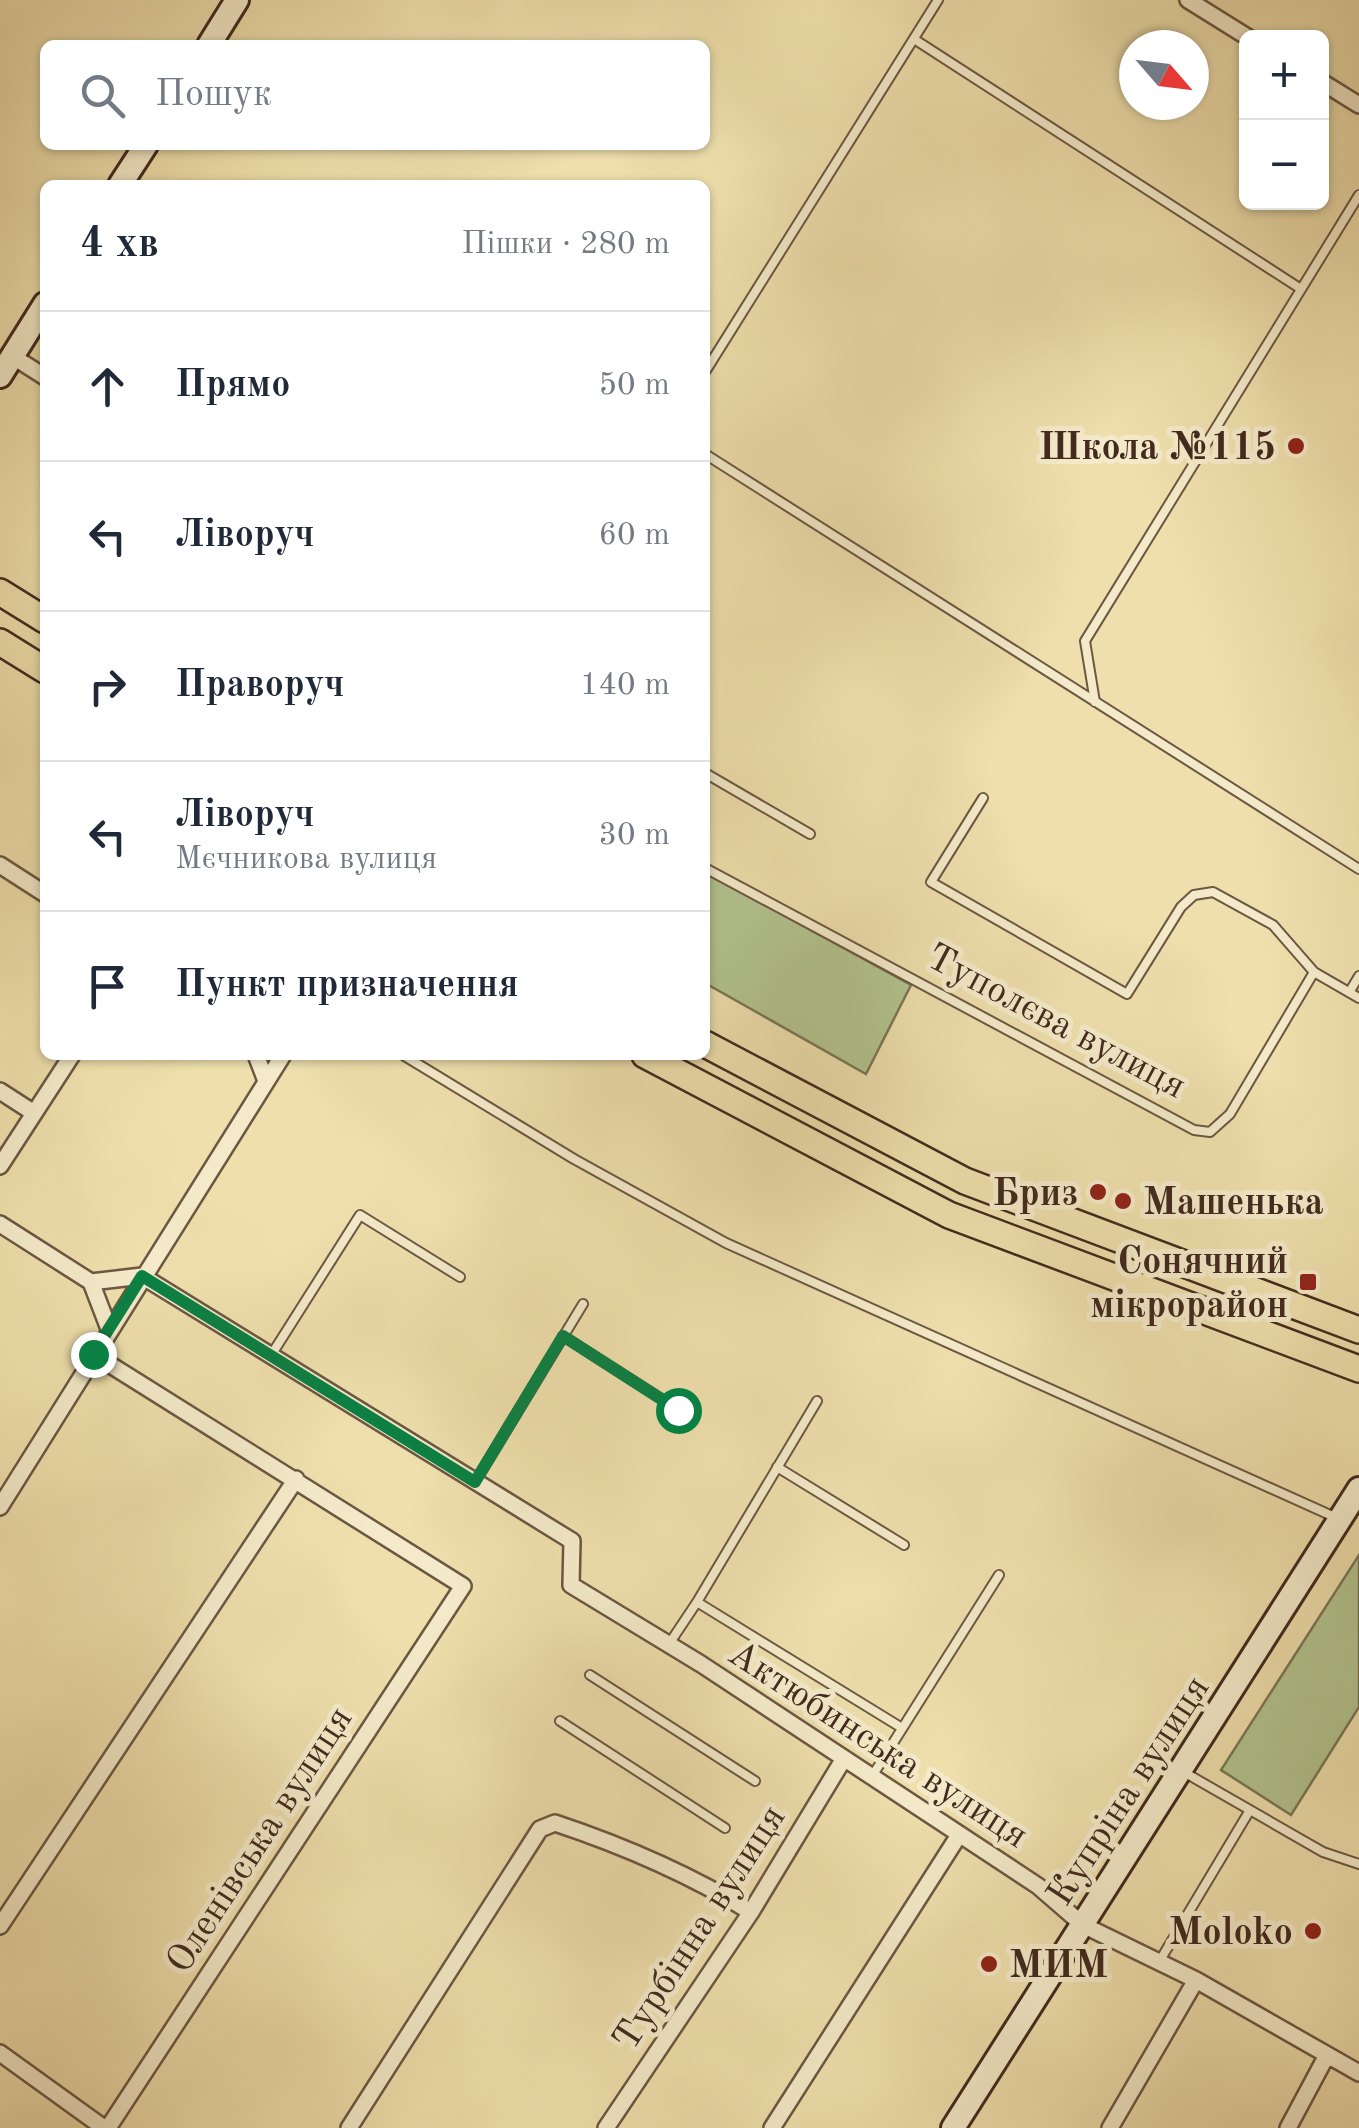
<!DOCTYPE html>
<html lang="uk">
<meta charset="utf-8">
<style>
:root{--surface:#fff;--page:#f2f2f3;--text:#1f2937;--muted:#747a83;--line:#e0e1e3}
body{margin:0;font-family:"Old Standard TT",serif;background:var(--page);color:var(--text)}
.controls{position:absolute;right:30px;top:30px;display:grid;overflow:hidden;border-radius:15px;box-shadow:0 2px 8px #0004}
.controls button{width:90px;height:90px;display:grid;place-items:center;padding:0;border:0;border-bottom:2px solid var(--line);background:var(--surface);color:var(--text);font:50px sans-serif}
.compass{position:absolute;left:1119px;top:30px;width:90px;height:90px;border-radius:50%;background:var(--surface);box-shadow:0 2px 8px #0004;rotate:118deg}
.stop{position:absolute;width:30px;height:30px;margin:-22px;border:8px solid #0b8043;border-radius:50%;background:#fff}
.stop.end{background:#0b8043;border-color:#fff;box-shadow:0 2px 10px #0008}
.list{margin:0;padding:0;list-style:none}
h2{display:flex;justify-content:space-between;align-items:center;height:130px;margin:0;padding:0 40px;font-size:42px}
h2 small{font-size:32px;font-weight:400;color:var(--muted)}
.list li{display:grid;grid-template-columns:65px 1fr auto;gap:30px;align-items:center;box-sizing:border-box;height:150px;padding:0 40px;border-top:2px solid var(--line)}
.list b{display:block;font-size:38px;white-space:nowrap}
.list p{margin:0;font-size:32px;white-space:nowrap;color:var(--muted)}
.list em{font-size:32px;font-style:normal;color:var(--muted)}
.icon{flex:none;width:55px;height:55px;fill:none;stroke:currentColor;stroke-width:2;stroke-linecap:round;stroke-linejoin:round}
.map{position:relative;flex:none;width:1359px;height:2128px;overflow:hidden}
.search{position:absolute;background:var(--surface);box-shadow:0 2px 8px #0004;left:40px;top:40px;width:670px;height:110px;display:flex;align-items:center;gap:25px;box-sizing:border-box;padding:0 35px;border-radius:15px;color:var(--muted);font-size:38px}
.panel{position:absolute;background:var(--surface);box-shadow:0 2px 8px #0004;left:40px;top:180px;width:670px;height:880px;border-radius:15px}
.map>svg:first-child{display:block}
</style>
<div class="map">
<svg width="1359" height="2128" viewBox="0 0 1359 2128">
<rect width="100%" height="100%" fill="#eedfac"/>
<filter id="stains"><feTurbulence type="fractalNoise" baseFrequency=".002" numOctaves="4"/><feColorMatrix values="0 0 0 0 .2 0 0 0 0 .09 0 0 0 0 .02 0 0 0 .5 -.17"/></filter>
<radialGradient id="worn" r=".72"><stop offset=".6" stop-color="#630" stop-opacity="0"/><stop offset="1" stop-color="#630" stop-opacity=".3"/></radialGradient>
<path fill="#b2c38e" stroke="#7a7656" stroke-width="2.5" d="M705,872L911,985L866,1074L705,983Z
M1359,1555V1707L1291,1815L1221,1770Z"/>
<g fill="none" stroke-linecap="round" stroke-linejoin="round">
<g stroke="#6c5742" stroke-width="12">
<path id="lane" d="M914,39L1301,289
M705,372L938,0
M705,454L1359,869
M1095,702L1085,641L1359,195
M705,773L810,834
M983,798L931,882L1127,994L1181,907L1194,895L1213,892L1273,925L1314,972L1359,998
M705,868L1194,1130L1210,1132L1230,1114L1314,972
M1350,991L1359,976
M403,1055L574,1159L726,1243L1339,1519
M563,1336L679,1410
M270,1357L360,1215L460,1277
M817,1401L697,1602L902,1728
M777,1467L904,1545
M475,1482L583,1304
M669,1644L697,1602
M590,1675L755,1781
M560,1721L725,1828
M1182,1771L1323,1852L1359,1864
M871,1778L999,1575
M1159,1962L1250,1810"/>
</g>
<g stroke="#6c5742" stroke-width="20">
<path id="street" d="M1188,0L1249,38
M1322,82L1359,105
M12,356L45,377
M0,865L45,894
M256,1055L266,1081
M0,1091L34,1113
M0,1166L72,1055
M0,1224L91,1282
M109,1329L91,1282L142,1276L572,1541L571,1585L701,1664L1038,1886L1083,1925L1196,1980L1359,2073
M93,1354L463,1586L108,2128
M0,1507L283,1055
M0,1926L296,1479
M0,2053L104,2128
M349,2128L540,1829L555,1823C624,1846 689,1874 751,1912
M606,2128L751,1912L843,1760
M772,2128L959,1835
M1110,2128L1196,1980
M1288,2128L1327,2055"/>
</g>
<g stroke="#412a1e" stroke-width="28">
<path id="secondary" d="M209,45L237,0
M120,185L146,145
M0,376L45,304
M953,2128L1359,1489"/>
</g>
<g stroke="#412a1e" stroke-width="30">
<path id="primary" d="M0,592L45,620
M0,642L45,670
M705,1044L965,1181L1359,1330
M645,1055L949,1215L1359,1369"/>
</g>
<use href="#lane" stroke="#f4eac9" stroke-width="8"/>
<use href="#street" stroke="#f4eac9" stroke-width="15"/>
<use href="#secondary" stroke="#f4eac9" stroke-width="22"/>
<use href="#primary" stroke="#eedfac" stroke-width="25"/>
</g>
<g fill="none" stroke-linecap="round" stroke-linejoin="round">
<path stroke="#0b8043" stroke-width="12" d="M93,1354L142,1276L475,1482L563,1336L678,1410"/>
</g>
<g fill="#8f2418" stroke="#f4eac9" stroke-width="4">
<circle cx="1296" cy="446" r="10"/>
<circle cx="1098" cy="1192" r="10"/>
<circle cx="1123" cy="1201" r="10"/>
<rect x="1298" y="1272" width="20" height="20" rx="5"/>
<circle cx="1313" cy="1931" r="10"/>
<circle cx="989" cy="1964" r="10"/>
</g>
<g text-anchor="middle" stroke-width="10" stroke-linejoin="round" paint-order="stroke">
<g font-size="38" font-weight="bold" fill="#412a1e" stroke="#f4eac9" text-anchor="end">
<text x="1276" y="459">Школа №115</text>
<text x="1078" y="1205">Бриз</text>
<text x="1143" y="1214" text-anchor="start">Машенька</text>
<text x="1288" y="1273">Сонячний<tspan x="1288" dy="44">мікрорайон</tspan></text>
<text x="1293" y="1944">Moloko</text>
<text x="1009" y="1977" text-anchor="start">МИМ</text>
</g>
<g font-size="38" fill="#412a1e" stroke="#f4eac9">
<text transform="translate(1057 1020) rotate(28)" y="13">Туполєва вулиця</text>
<text transform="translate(879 1743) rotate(33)" y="13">Актюбинська вулиця</text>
<text transform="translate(1127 1790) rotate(-57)" y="13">Купріна вулиця</text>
<text transform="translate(258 1839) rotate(-57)" y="13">Оленівська вулиця</text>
<text transform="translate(698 1927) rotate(-57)" y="13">Турбінна вулиця</text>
</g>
</g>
<rect width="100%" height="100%" filter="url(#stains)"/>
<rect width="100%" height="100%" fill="url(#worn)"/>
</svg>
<div class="controls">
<button>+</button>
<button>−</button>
</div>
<svg class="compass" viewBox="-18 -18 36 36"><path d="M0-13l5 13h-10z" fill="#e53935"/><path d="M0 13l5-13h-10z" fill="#747a83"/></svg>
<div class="stop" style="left:678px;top:1410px"></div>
<div class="stop end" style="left:93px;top:1354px"></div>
<div class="search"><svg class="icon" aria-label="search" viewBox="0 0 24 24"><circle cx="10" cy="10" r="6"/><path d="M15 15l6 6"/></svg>Пошук</div>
<section class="panel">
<h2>4 хв<small>Пішки · 280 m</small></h2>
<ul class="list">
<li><svg class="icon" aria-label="ahead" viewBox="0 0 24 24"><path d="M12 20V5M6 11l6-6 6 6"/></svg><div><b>Прямо</b></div><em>50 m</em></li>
<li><svg class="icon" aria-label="left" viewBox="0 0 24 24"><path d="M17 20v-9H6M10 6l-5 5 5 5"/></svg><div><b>Ліворуч</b></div><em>60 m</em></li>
<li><svg class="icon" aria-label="right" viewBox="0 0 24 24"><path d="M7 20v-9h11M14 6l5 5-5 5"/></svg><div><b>Праворуч</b></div><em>140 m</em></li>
<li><svg class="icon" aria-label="left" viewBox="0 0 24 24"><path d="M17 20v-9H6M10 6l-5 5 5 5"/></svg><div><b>Ліворуч</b><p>Мєчникова вулиця</p></div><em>30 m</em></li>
<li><svg class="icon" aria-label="arrive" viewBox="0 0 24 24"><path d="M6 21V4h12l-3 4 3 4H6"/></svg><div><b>Пункт призначення</b></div></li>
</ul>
</section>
</div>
